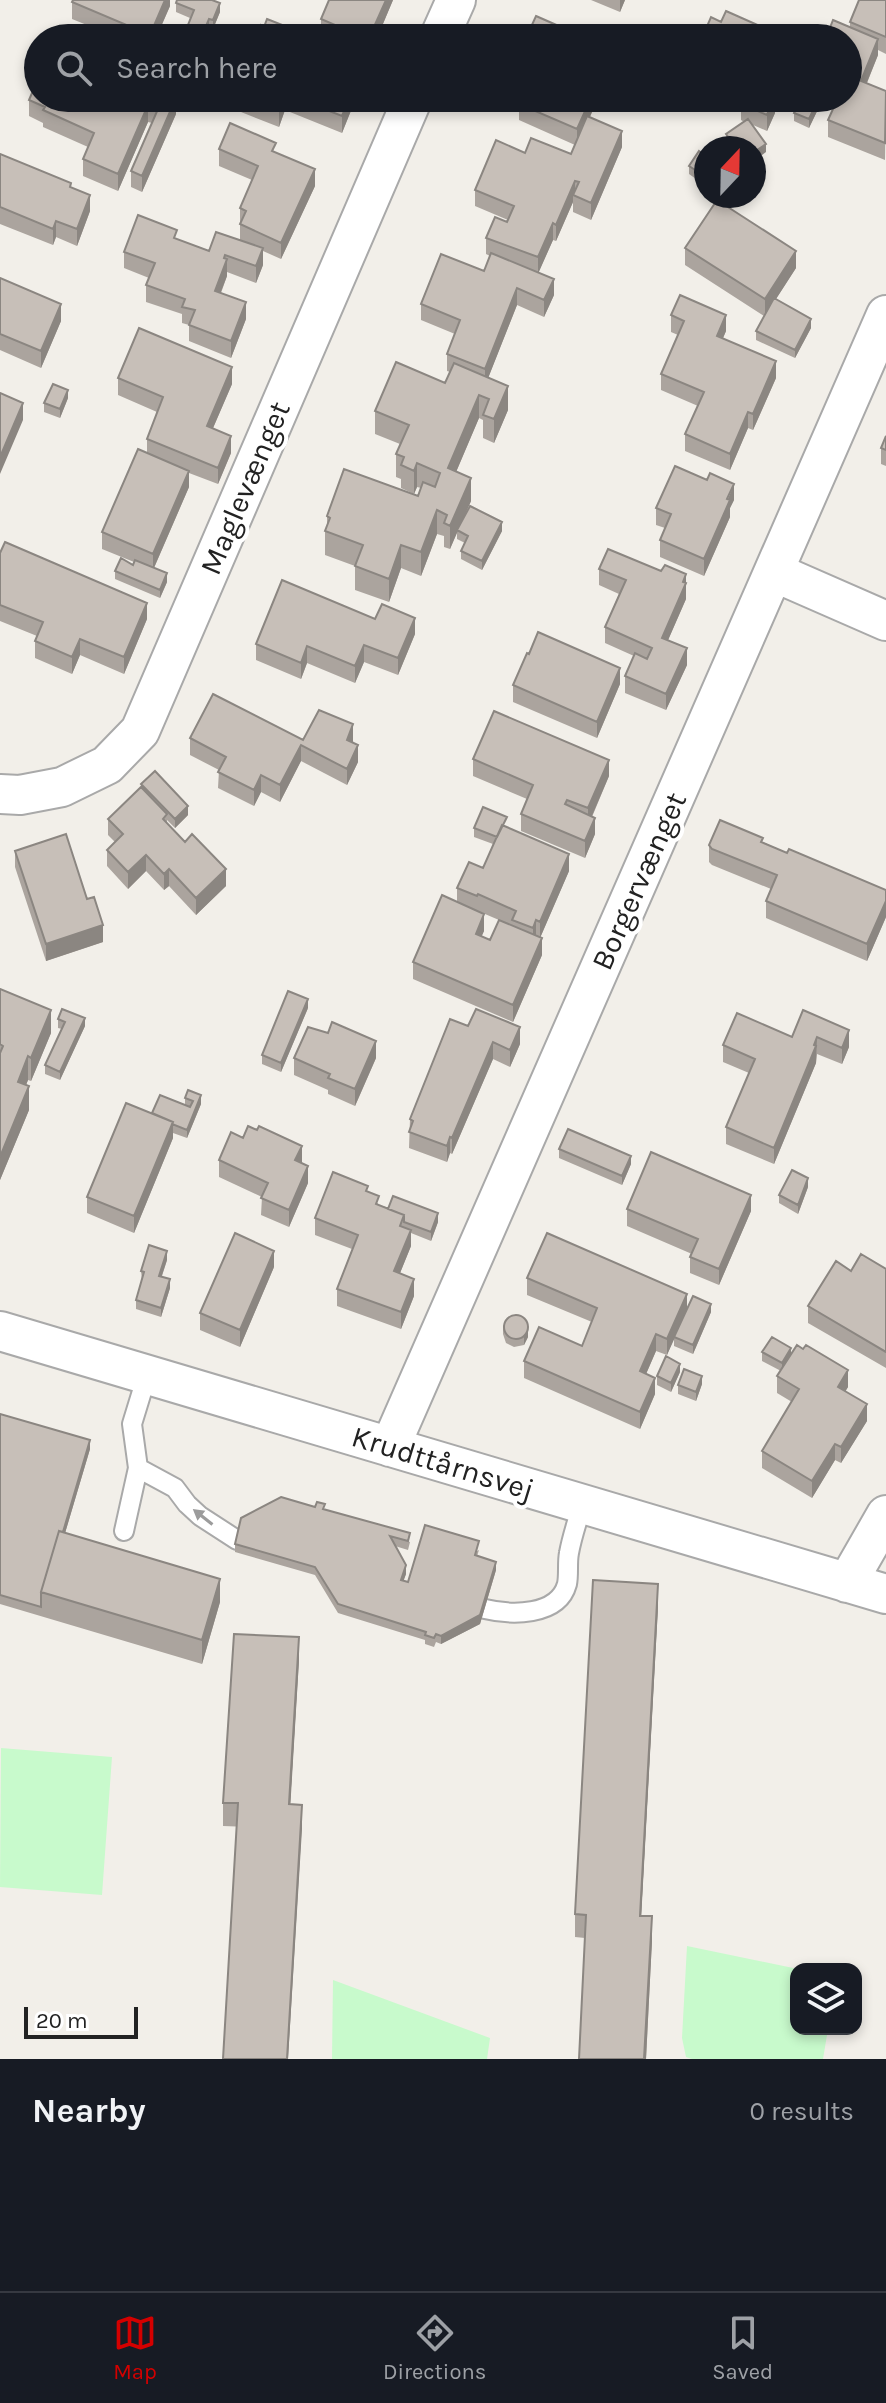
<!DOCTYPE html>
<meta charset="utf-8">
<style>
:root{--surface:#171b24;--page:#242831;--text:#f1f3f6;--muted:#9ea1a6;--line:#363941;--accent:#d40000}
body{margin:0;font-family:Karla,sans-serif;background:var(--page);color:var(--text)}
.controls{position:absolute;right:24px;bottom:24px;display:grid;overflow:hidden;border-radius:16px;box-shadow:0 4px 12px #0003}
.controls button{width:72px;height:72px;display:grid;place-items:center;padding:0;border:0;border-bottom:2px solid var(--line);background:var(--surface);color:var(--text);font:40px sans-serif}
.compass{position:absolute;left:694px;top:136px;width:72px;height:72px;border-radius:50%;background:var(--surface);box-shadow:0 4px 12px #0003;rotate:22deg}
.scale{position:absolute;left:24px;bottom:20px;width:114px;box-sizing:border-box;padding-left:8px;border:4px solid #222;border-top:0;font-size:22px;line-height:28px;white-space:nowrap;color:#222;-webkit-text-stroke:6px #fff;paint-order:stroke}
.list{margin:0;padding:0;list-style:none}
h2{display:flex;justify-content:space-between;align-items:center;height:104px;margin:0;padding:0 32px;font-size:34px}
h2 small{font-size:26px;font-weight:400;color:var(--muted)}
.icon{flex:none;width:44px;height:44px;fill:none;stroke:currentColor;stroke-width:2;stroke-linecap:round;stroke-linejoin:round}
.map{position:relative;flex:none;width:886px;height:2059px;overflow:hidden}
.search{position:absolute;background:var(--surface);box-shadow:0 4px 12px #0003;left:24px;right:24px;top:24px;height:88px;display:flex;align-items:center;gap:20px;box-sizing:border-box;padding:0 28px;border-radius:44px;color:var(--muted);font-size:30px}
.sheet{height:232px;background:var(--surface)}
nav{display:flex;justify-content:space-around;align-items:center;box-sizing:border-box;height:112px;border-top:2px solid var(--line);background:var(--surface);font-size:22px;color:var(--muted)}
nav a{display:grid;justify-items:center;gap:4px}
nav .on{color:var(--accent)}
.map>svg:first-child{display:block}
</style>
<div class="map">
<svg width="886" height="2059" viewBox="0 0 886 2059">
<rect width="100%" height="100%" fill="#f2efe9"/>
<path fill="#c8facc" d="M1,1748L112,1757L102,1895L0,1887Z
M687,1946L798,1969H796V2029H828L823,2059H692L686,2057L682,2038Z
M333,1980L490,2038L487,2059H332Z"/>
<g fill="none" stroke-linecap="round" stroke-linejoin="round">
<g stroke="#a9a9a9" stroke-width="22">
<path id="service" d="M138,1468L175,1488L187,1504L200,1516L237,1540
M124,1531L138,1468L132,1424L147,1375
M485,1609C510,1615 558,1617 567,1584C569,1574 567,1563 569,1553C572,1536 578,1520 582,1504"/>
</g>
<g stroke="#a9a9a9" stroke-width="42">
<path id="minor" d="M439,38L456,0
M774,572L886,621
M0,794L20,795L62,787L107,765L140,731L413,98
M0,1331L886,1594
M390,1447L886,315
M847,1583L886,1515"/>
</g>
<use href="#service" stroke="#fff" stroke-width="18"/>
<use href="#minor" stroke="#fff" stroke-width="38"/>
</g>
<path fill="#aba49e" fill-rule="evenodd" d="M170,0V6L156,38H119L72,19V2Z
M329,0H393L377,38H327L321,35V19Z
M591,0H625L620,12Z
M886,0V54L878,50V55L867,83L886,91L885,160L828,137V120L848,98L850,22Z
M176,3L220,12L213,29L209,27L205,38H200L188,33V25L190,18L176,12Z
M139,98L176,114L142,192L131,187V171L152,123L148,122L118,191L83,176V159L88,147L43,127V123L29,116V100Z
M241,98H356L342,133L285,110L279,127L241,112Z
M598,98L590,117L622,147L591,220L573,212V202L556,241L553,240L538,273L554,295L544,317L517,305L488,378L508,410L494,443L483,438V420L479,418L456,472L471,501L463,519L502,531L482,570L461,559V551L465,543L457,539V532L450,549L444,547V536L437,534L421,576L401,568L389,602L355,590V566L325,555V531L327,526V516L418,496L421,488L417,487L414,494L401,488V479L396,477V454L400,444L375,434V411L445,383L450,372L447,371V354L455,334L421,320V304L484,271L490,256L486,254V238L508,220L475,206V190L525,153L571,154L575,145L519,120V104Z
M739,98H779L775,107V113L767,131L753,125L766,152L754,148H730L726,143V134L744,122L741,120V104L743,100Z
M820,105L809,128L794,121V113Z
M219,149L276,152L315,186L281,259L263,251V265L256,283L227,272V276L221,293L246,319L231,358L189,341V325L182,323V314L146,302V285L149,278L124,268V252L177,239L209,251L240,240V208L252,180L219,166Z
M0,154L71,187L90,211L77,246L56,237L53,245L0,224Z
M706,156V186L689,174V166Z
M685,248L796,268L776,299L811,328L795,358L756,340V331L764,316L685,265Z
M0,278L61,321L41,368L0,350Z
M671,315L726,331L723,338L776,378L753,430L748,428L730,470L685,451V434L698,406L661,390V374L678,335L671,332Z
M118,378L232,384L213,428L231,453L218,484L189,473V487L154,568L167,582L160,598L115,579V571L133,565L134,562L102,549V532L147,453V439L157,412L118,395Z
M68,398L60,418L44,412V403Z
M886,436V466L881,464V448Z
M734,500L730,508V517L704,576L660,557V540L665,528L656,525V508Z
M0,553L147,619L124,674L80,655L72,674L35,658V641L37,636L0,621Z
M599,569L661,571L686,574V599L668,640L687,665L666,710L625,693V676L634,656L605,643V627L619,594L599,585Z
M375,619L415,634L398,675L364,662L355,683L307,663L301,679L256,660V644Z
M620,684L597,738L513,702V685Z
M190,738L353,741L358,762L347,785L301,761L280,802L261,792L254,806L218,788L219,770L190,755Z
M473,759L609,776L592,817L595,834L585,858L521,831V814L527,799L473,776Z
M141,784L188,815L175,828L167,820V823L226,886L196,915L169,886L164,890L146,871L128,889L107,866V850L115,842L108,835V819L141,787Z
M507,826L506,827L569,871L540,938L542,955L513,1022L413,979V962L457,902V888L483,868L493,844L474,837V828ZM478,911L499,920L490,940L481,936L484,931Z
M763,842L787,853L886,890V917L867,961L766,918V901L771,889L712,865L709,862V845Z
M15,851L87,899L103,942L46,961L15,867Z
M0,989L51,1033L31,1081L28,1080L26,1085L29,1110L0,1180Z
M308,1008L281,1072L262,1064V1055Z
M803,1010L849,1047L842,1064L817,1054L816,1063L774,1164L726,1144V1127L749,1073L723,1062V1045L792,1037Z
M58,1019L85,1026L60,1080L45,1074V1065L62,1029L58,1028Z
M468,1026L520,1044L510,1067L493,1059L452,1154L450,1153L447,1162L409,1148L410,1119Z
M294,1058H376L355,1106L328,1094V1090L294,1075Z
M185,1098L201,1104L187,1138L173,1133V1138L134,1233L87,1213V1197L152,1113L185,1105Z
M559,1149L631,1164L622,1185L559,1158Z
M219,1160L301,1163L308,1183L289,1227L261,1215L262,1197L219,1177Z
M808,1187L798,1214L779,1203V1195Z
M368,1192L379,1205L438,1222L431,1241L411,1233V1246L400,1273L414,1296L401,1329L337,1306V1289L352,1249L315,1235V1218Z
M627,1209L751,1211L719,1285L690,1273V1257L692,1254L627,1226Z
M167,1260L162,1276L170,1288L161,1317L136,1309V1300L142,1280L141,1271Z
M274,1267L240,1347L200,1330V1313Z
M886,1269V1368L808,1323V1306L851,1271Z
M527,1278L687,1310L711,1312L693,1354L674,1346V1338L667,1355L656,1351L646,1374L655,1394L640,1429L524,1378V1361L582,1346L592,1322L527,1295Z
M503,1325L528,1337L524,1345L514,1347L506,1343L503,1334Z
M762,1352L791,1354L848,1387L845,1391L867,1421L841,1463L835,1460L812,1498L762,1468V1451L792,1402L777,1393V1376L781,1371L762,1361Z
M680,1372L671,1392L657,1385V1376Z
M702,1384L696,1401L678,1394V1385Z
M0,1414L90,1449L65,1533L220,1602L202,1664L0,1604Z
M315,1507L325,1510L410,1542L408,1550L395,1546L406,1574L403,1581L408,1582L479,1550L477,1556L496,1570L480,1624L441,1644L436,1642L434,1647L425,1644V1640L338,1613L315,1575L235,1552V1544Z
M658,1607L641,1916L652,1940L646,2059H579L585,1938L575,1937V1914Z
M299,1660L290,1804L302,1829L223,1826V1803Z"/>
<path fill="#8b8681" d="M165,0H170V6L156,38H150V35Z
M386,0H393L377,38H369Z
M620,0H625L620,12Z
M220,3V12L213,29V20Z
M209,19V27L204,38V31Z
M878,39V55L861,97V81Z
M176,98V114L142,192V176Z
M284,98H285V110L279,127V110Z
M349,98H356L342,133V116Z
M591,98H598L577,146V129Z
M772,98H779L775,107V113L767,131V115Z
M820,98V105L809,128V119Z
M148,105V122L118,191V174Z
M622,131V147L591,220V203Z
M766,144V152L754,161V152Z
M315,169V186L281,259V243Z
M575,181V196L573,195V202L556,241V225Z
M90,195V211L77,246V229Z
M56,221V237L53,245V229Z
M553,223V240L538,274V257Z
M263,248V265L256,283V266Z
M796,251V268L765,316V299Z
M225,255V265L227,259V276L215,307V291Z
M554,279V295L544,317V300Z
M517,288V305L485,386V369Z
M246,302V319L231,358V341Z
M61,304V321L41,368V351Z
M726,315V331L717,352V336Z
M811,319V328L795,358V350Z
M776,361V378L753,430V414Z
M232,367V384L207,442V426Z
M508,386V410L494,443V419Z
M68,390V398L60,418V409Z
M479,395V418L448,491V468Z
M23,403V420L0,474V457Z
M748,412V428L730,470V454Z
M231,436V453L218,484V468Z
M417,463V487L414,494V471Z
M189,471V487L153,570V554Z
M471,478V501L450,549V526Z
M734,484V500L730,508V517L704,576V559Z
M437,510V534L421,576V552Z
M502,522V531L482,570V561Z
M401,545V568L389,602V579Z
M167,573V582L160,598V590Z
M686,574V599L662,654V638Z
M147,603V619L124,674V657Z
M415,618V634L398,675V658Z
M80,639V655L72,674V657Z
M364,645V662L355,683V666Z
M307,646V663L301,679V663Z
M687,648V665L666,710V694Z
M620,668V684L597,738V722Z
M353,724V741L347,756V740Z
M301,745V761L280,802V785Z
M358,745V762L347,785V769Z
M609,760V776L588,825V808Z
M261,775V792L254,806V790Z
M188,806V815L175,828V819Z
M595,818V834L585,858V841Z
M569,854V871L540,938V922Z
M146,855V871L128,889V872Z
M169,869V886L164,890V874Z
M226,869V886L196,915V898Z
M886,901V917L867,961V944Z
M484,914V931L476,950V934Z
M536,920V937L533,945V928Z
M103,925V942L46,961V944Z
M542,938V955L513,1022V1005Z
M308,999V1008L281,1072V1063Z
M51,1010V1033L31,1081V1058Z
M85,1018V1026L60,1080V1072Z
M520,1027V1044L510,1067V1050Z
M849,1030V1047L842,1064V1048Z
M817,1037L816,1063L774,1164V1148Z
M376,1041V1058L355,1106V1089Z
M493,1042V1059L452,1154V1138Z
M28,1056V1080L18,1105V1082Z
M29,1086V1110L0,1180V1157Z
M201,1095V1104L187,1138V1130Z
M173,1122V1138L134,1233V1216Z
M450,1137V1153L447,1162V1146Z
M302,1146V1162L295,1177V1160Z
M631,1156V1164L622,1185V1176Z
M308,1166V1183L289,1227V1210Z
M808,1178V1187L798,1214V1205Z
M751,1195V1211L719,1285V1269Z
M438,1213V1222L431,1241V1232Z
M411,1230V1246L394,1288V1271Z
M167,1251V1260L159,1284V1276Z
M274,1251V1267L240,1347V1330Z
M170,1279V1288L161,1317V1308Z
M414,1279V1296L401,1329V1312Z
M687,1294V1311L667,1355V1339Z
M711,1304V1312L693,1354V1345Z
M528,1328V1337L524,1345V1337Z
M656,1334V1351L640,1388V1371Z
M791,1348V1356L782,1372V1363Z
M680,1364V1372L671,1392V1383Z
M848,1370V1387L838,1404V1387Z
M702,1376V1384L696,1401V1392Z
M655,1378V1394L640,1429V1412Z
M867,1404V1421L841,1463V1447Z
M90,1440V1449L47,1594L45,1593Z
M835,1444V1460L812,1498V1481Z
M496,1562V1570L480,1624L441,1644V1636Z
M406,1565V1574L401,1588V1580Z
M220,1579V1602L202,1664V1640Z
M658,1584V1607L640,1939V1916Z
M299,1637V1660L289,1828V1804Z
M302,1805V1829L288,2059H287Z
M652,1916V1940L646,2059H644Z"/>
<path fill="#c7bfb8" stroke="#8b8681" stroke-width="2" d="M73,0H165L150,35L72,2Z
M177,0H212L220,3L213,20L209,19L204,31L188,25L194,10L176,3Z
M329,0H386L369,38H365L321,19Z
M859,0H886V37L850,22Z
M726,11L787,38H702L711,17L721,22Z
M536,16L586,38H526Z
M267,19L290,28L287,37L290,38H256L261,25L264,27Z
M833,20L878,39L861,81L886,91L885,143L828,120L838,98H848V38H826Z
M38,79V98H139L143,100L144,98H176L142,176L131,171L158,109L148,105L118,174L83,159L94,133L43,110L45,107L29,100Z
M248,98H284L279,110Z
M296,98H349L342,116Z
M522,98H591L577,129L519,104Z
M744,98H774L767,115L741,104Z
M801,98H819L809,119L794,113Z
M587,116L622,131L591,203L573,195L579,182L575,181L556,225L553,223L538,257L486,238L495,217L507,222L514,206L475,190L496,140L525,153L531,138L571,154Z
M748,119L766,144L754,152V148H737L726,134Z
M230,123L276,143L272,151L315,169L281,243L240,224L246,211L240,208L258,166L219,149Z
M699,151L706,156V177L689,166Z
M0,154L71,183L70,187L90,195L77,229L56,221L53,229L0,207Z
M717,200L796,251L765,299L685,248Z
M138,215L177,230L174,238L209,251L216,232L263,248L256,266L225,255L224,258L227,259L215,291L246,302L231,341L189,325L195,310L182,307L185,299L146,285L155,263L124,252Z
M491,253L554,279L544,300L517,288L485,369L447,354L460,320L421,304L441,254L484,271Z
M0,278L61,304L41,351L0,334Z
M680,295L726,315L717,336L776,361L753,414L748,412L730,454L685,434L704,392L661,374L684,321L671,315Z
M774,298L811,319L795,350L756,331Z
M139,328L232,367L207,426L231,436L218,468L147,439L163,397L118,378Z
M396,362L445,383L454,363L508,386L494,419L483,415L489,399L479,395L448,468L471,478L450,526L444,523L447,515L437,510L421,552L401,545L389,579L355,566L363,545L325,531L330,518L327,516L344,469L418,496L423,482L435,487L440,473L417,463L414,471L401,465L404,457L396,454L409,425L375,411Z
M53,384L68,390L60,409L44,403Z
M0,393L23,403L0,457Z
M886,436V450L881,448Z
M138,449L189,471L153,554L102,532Z
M675,466L707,480L710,473L734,484L727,499L730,500L704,559L660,540L671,514L656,508Z
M470,506L502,522L482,561L461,551L468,536L457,530Z
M5,542L147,603L124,657L80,639L72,657L35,641L43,622L0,605V553Z
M608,549L661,571L665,565L686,574L683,582L686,583L662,638L687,648L666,694L625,676L635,653L647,659L652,648L605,627L626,580L599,569Z
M121,558L133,565L135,560L167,573L160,590L115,571Z
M282,580L375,619L382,604L415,618L398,658L364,645L355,666L307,646L301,663L256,644Z
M538,632L620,668L597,722L513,685L527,653L529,654Z
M213,694L303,740L319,710L353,724L347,740L358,745L347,769L301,745L280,785L261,775L254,790L218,772L226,757L190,738Z
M494,711L609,760L588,808L567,800L565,804L595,818L585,841L521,814L533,785L473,759Z
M155,771L188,806L175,819L141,784Z
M141,787L167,814L163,819L185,842L192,834L226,869L196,898L169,869L164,874L146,855L128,872L107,850L123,834L108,819Z
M483,807L507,817L497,837L474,828Z
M720,820L763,838L761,842L787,853L789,849L886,890V901L867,944L766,901L777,875L712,849L709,845Z
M502,825L569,854L540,922L536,920L533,928L512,920L516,911L478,894L477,896L457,888L469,862L483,868Z
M66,834L87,899L94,897L103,925L46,944L15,851Z
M442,895L484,914L476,934L490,940L499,920L542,938L513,1005L413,962Z
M0,989L51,1010L31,1058L28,1056L18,1082L29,1086L0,1157V1053L3,1046L0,1044Z
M288,991L308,999L281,1063L262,1055Z
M62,1009L85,1018L60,1072L45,1065L65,1022L58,1019Z
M476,1009L520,1027L510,1050L493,1042L452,1138L450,1137L447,1146L409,1132L413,1121L410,1119L450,1019L468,1026Z
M803,1010L849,1030L842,1048L817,1037L814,1045L816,1046L774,1148L726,1127L755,1059L723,1045L737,1013L792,1037Z
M332,1022L376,1041L355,1089L328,1078L330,1074L294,1058L308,1027L328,1033Z
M188,1090L201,1095L187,1130L172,1124L173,1122L152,1113L160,1095L190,1107L193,1101L185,1098Z
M126,1103L173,1122L134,1216L87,1197Z
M248,1126L257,1130L259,1126L302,1146L295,1160L308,1166L289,1210L261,1198L268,1183L219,1160L231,1132L243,1138Z
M568,1129L631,1156L622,1176L559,1149Z
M651,1152L751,1195L719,1269L690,1257L698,1239L627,1209Z
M792,1170L808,1178L798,1205L779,1195Z
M333,1172L368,1186L366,1191L379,1196L376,1204L404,1215L400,1226L411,1230L394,1271L414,1279L401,1312L337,1289L358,1235L315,1218Z
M393,1196L438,1213L431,1232L404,1222V1215L388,1209Z
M235,1233L274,1251L240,1330L200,1313Z
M547,1233L687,1294L667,1339L656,1334L640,1371L655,1378L640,1412L524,1361L539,1327L582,1346L597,1308L527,1278Z
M149,1245L167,1251L159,1276L170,1279L161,1308L136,1300L144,1272L141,1271Z
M861,1254L886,1269V1352L808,1306L836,1261L851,1271Z
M693,1296L711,1304L693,1345L674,1337Z
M504 1327a12 12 0 1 1 24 0a12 12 0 1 1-24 0Z
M772,1337L791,1348L782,1363L762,1352Z
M797,1345L803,1349L806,1345L848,1370L838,1387L867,1404L841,1447L835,1444L812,1481L762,1451L799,1389L777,1376Z
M666,1356L680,1364L671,1383L657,1376Z
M684,1369L702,1376L696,1392L678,1385Z
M0,1414L90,1440L63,1532L59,1531L41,1592V1607L0,1595Z
M281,1497L315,1507L317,1502L325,1504L323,1509L410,1533L408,1541L390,1536L406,1565L401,1580L408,1582L425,1525L479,1541L475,1555L496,1562L480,1615L441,1636L436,1634L434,1638L425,1635L426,1632L338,1604L315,1567L235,1544L241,1518Z
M59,1531L220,1579L202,1640L41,1592Z
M593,1580L658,1584L640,1916H652L644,2059H579L586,1915L575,1914Z
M234,1634L299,1637L289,1804L302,1805L287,2059H223L238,1803H223Z"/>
<defs><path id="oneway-solid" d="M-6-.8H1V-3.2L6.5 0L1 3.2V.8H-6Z" transform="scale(2)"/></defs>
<use fill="#9c9c9c" href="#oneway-solid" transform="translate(203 1517) rotate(-142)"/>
<g text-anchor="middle" stroke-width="8" stroke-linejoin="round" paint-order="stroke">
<g font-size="30" fill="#222" stroke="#fff">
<text transform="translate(245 488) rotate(-67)" y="10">Maglevænget</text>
<text transform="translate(639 881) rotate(-66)" y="10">Borgervænget</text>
<text transform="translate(443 1463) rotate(17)" y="10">Krudttårnsvej</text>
</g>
</g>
</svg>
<div class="controls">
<button><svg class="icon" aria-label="layers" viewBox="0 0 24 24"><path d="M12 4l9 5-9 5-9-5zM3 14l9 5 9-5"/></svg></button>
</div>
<svg class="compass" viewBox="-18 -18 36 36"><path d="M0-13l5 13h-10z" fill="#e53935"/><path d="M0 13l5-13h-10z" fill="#9ea1a6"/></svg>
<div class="scale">20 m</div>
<div class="search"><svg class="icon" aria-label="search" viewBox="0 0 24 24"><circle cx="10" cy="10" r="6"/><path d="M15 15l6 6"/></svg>Search here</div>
</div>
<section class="sheet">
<h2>Nearby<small>0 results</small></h2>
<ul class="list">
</ul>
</section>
<nav>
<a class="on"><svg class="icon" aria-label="map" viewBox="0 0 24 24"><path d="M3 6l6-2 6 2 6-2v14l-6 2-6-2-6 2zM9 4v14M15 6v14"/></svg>Map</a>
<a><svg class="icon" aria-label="directions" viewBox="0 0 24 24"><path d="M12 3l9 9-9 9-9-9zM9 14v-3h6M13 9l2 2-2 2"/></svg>Directions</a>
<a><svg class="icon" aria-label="saved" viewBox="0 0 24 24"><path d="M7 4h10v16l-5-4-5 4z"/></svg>Saved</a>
</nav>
